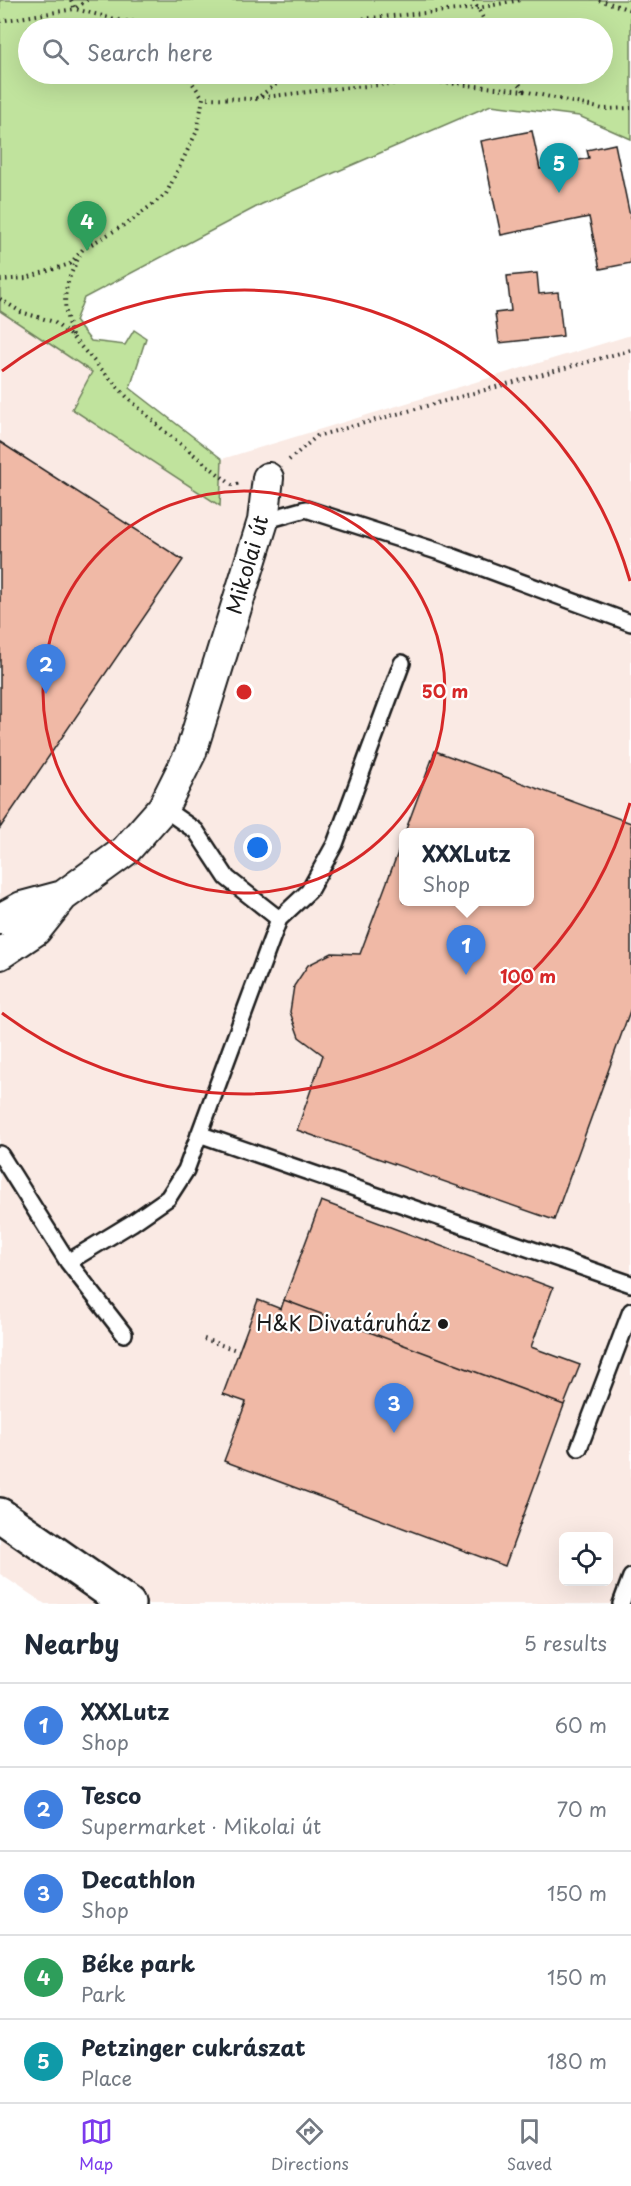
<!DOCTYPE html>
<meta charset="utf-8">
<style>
:root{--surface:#fff;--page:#f6f6f7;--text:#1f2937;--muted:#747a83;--line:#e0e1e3;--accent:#7c3aed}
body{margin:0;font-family:"Playpen Sans",sans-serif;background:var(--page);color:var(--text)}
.controls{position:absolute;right:18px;bottom:18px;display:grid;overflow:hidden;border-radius:9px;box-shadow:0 6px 24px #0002}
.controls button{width:54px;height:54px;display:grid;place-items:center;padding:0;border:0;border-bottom:2px solid var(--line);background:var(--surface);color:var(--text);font:30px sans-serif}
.you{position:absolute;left:258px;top:848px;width:21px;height:21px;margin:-15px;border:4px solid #fff;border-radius:50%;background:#1a73e8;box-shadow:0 0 0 9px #1a73e833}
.badge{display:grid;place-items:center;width:39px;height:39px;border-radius:50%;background:var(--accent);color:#fff;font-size:20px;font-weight:700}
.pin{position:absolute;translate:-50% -50px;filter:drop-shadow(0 2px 3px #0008)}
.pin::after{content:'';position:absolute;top:32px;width:21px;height:18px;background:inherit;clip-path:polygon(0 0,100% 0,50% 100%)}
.popup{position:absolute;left:399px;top:828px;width:135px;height:78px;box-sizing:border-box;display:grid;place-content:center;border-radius:9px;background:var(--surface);filter:drop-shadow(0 2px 4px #0005);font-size:20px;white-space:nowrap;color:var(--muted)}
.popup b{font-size:22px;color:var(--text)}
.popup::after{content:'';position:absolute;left:50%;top:100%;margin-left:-12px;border:12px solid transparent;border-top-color:var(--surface)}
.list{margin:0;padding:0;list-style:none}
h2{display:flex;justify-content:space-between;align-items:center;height:78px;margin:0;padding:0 24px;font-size:26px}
h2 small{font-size:20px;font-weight:400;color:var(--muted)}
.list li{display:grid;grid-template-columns:39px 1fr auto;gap:18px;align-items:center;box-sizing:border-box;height:84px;padding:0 24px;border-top:2px solid var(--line)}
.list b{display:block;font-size:22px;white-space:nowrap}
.list p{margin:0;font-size:20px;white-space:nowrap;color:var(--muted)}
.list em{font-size:20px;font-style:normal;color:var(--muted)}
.icon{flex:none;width:33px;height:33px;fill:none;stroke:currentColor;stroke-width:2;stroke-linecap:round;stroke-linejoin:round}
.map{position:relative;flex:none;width:631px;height:1604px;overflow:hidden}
.search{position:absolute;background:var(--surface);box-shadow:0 6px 24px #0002;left:18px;right:18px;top:18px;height:66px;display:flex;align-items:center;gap:15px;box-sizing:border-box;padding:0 21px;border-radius:33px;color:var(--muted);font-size:22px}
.sheet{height:498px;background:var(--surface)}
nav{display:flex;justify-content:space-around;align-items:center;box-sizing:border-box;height:84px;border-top:2px solid var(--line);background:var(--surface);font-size:16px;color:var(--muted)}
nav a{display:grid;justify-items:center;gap:3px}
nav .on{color:var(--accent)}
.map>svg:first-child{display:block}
</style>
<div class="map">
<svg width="631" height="1604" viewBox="0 0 631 1604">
<rect width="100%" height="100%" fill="#fff"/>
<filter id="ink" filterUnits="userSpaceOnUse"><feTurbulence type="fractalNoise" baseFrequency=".0167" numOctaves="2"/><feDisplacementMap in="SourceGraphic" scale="12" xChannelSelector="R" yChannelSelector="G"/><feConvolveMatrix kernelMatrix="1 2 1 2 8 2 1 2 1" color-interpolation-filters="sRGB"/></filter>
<g filter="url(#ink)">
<path fill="#faeae4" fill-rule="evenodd" d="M0,311L92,372L73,409L220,505L222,459L631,335V1604H45L0,1574ZM403,832H529V902H403ZM564,1536H608V1582H564Z"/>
<path fill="#c0e39d" stroke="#6e805c" stroke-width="1.5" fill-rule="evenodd" d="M0,0H631V139L579,116L491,105L262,204L84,298L75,321L91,341L125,345L134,330L146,338L130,388L222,459L220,506L72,409L92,372L0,311ZM28,28H602V74H28Z"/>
<path fill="#f0b9a6" stroke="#1c1c1c" stroke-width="1.5" d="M532,131L540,169L589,158L587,150L615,144L631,221V263L600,269L589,217L501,235L481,141Z
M537,273L539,294L558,292L563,336L499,343L495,313L511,311L507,276Z
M0,442L183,560L0,828Z
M435,751L631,823V1008L554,1220L297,1130L323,1055L299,1037L290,1012L294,986L308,965L332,953L360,954L403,839V902H529V832H405Z
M321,1201L553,1288L531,1347L580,1365L564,1405L284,1300Z
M258,1300L281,1309L284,1300L564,1405L505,1566L224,1461L246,1402L223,1394Z"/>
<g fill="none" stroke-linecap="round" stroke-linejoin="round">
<g stroke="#1c1c1c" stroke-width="20">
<path id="lane" d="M263,521L306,509L440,552L631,623
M279,919L309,891L335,844L402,663
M199,1134L631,1284
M0,1154L68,1262L124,1334
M68,1262L132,1223L168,1198L186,1170L279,919L227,878L196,831L163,808
M579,1448L631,1311
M621,1604L631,1577"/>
</g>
<g stroke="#1c1c1c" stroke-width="34">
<path id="street" d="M0,919L22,907L63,896
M0,954L36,930L63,896L125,851L163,808L191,752L263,521L268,478"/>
</g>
<g stroke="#1c1c1c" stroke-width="38">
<path id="primary" d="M0,1515L128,1604"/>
</g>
<path stroke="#1c1c1c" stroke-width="4" stroke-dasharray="1.5 4.5" stroke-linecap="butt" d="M71,0L75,9L123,21L134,28
M474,0L488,28
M599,0L631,10
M0,21L75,9L87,0
M126,21L191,26L193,28
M348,28L360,19L478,8L520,0
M186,74L203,98
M188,78L196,74
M524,91L603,109L631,108
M256,98L342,88L428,81L524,91L513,74
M0,280L26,278L70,264L83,249L131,221L166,194L197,131L203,98L256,99L290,74
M0,299L21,312L54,322L73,338L126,396L163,430L232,485L241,483
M72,336C61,301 63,287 80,255
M289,460L317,436L631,350
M204,1339L239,1351"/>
<use href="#lane" stroke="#fff" stroke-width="15"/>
<use href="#street" stroke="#fff" stroke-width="30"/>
<use href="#primary" stroke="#fff" stroke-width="33"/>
</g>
</g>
<g fill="none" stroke="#d62828" stroke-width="3">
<circle cx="244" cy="692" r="201"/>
<path d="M630 803A402 402 0 0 1 2 1013M2 371A402 402 0 0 1 630 581"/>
</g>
<circle fill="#1c1c1c" stroke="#fff" stroke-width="2" cx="443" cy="1324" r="6"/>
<g text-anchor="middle" stroke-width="4.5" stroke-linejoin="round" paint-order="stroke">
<g font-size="21" fill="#1c1c1c" stroke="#fff">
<text transform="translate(248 565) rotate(-74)" y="7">Mikolai út</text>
</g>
<g font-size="21" fill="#1c1c1c" stroke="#fff" text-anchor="end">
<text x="431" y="1331">H&amp;K Divatáruház</text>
</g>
</g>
<circle cx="244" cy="692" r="9" fill="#d62828" stroke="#fff" stroke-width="3"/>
<g font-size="18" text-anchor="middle" font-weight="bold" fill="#d62828" stroke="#fff" stroke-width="4.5" stroke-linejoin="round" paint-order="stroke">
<text x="445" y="698">50 m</text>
<text x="528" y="983">100 m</text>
</g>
</svg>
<div class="controls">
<button><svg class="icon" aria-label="locate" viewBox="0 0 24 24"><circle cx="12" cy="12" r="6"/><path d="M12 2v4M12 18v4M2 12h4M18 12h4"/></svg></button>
</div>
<div class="you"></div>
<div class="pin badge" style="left:466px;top:975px;background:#3f7fe0">1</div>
<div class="popup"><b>XXXLutz</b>Shop</div>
<div class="pin badge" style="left:46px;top:694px;background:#3f7fe0">2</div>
<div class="pin badge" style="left:394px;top:1433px;background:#3f7fe0">3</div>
<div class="pin badge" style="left:87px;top:251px;background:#2e9e5b">4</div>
<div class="pin badge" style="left:559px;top:193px;background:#0f9aa8">5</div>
<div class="search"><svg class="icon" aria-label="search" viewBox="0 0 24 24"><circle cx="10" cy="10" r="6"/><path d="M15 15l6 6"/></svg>Search here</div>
</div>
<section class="sheet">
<h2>Nearby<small>5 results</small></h2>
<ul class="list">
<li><span class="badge" style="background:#3f7fe0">1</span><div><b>XXXLutz</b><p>Shop</p></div><em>60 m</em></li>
<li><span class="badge" style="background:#3f7fe0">2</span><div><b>Tesco</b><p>Supermarket · Mikolai út</p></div><em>70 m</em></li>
<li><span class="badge" style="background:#3f7fe0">3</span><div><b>Decathlon</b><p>Shop</p></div><em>150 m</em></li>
<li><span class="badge" style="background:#2e9e5b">4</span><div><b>Béke park</b><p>Park</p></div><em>150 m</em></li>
<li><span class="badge" style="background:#0f9aa8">5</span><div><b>Petzinger cukrászat</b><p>Place</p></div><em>180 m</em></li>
</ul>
</section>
<nav>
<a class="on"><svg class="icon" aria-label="map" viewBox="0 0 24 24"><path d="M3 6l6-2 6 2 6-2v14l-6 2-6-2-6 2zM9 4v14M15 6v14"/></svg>Map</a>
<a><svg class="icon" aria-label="directions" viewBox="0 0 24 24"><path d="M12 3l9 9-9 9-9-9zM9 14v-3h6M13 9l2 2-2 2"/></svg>Directions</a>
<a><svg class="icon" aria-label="saved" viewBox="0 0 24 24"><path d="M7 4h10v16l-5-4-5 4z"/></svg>Saved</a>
</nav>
